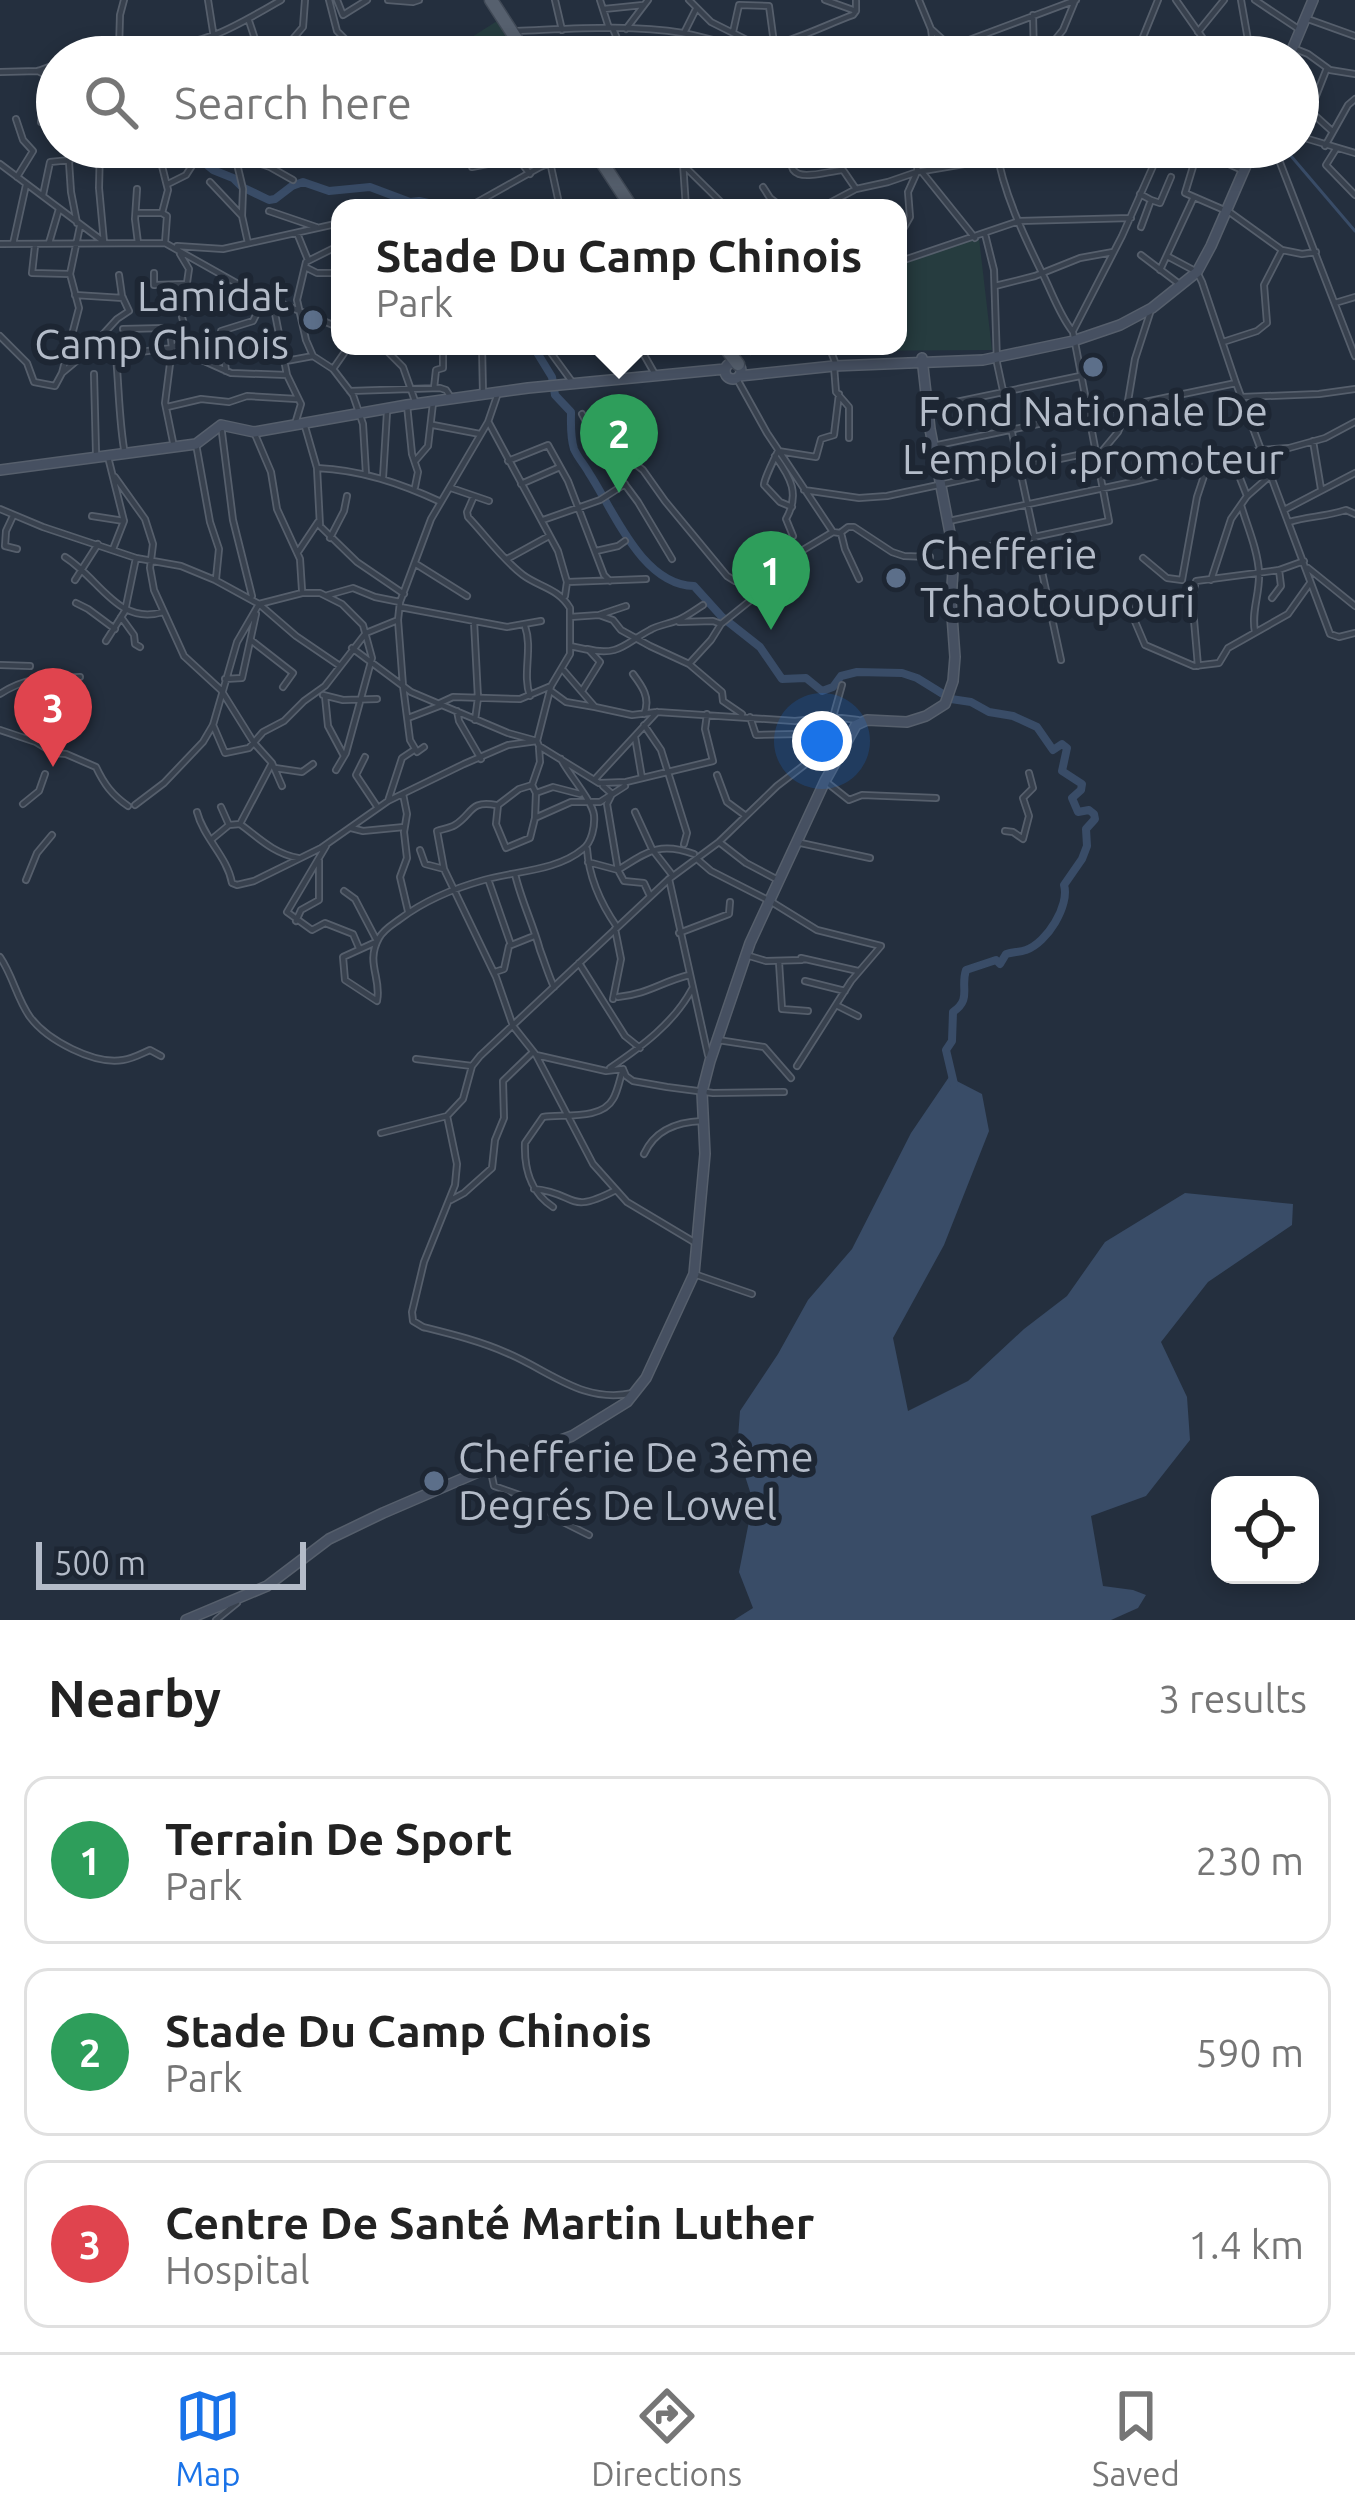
<!DOCTYPE html>
<meta charset="utf-8">
<style>
:root{--surface:#fff;--page:#f6f6f6;--text:#222;--muted:#767676;--line:#e0e0e0;--accent:#1a73e8}
body{margin:0;font-family:Ubuntu,sans-serif;background:var(--page);color:var(--text)}
.controls{position:absolute;right:36px;bottom:36px;display:grid;overflow:hidden;border-radius:24px;box-shadow:0 6px 18px #0003}
.controls button{width:108px;height:108px;display:grid;place-items:center;padding:0;border:0;border-bottom:3px solid var(--line);background:var(--surface);color:var(--text);font:60px sans-serif}
.scale{position:absolute;left:36px;bottom:30px;width:270px;box-sizing:border-box;padding-left:12px;border:6px solid #b4bcc9;border-top:0;font-size:33px;line-height:42px;white-space:nowrap;color:#b4bcc9;-webkit-text-stroke:9px #1d2633;paint-order:stroke}
.you{position:absolute;left:822px;top:741px;width:42px;height:42px;margin:-30px;border:9px solid #fff;border-radius:50%;background:#1a73e8;box-shadow:0 0 0 18px #1a73e833}
.badge{display:grid;place-items:center;width:78px;height:78px;border-radius:50%;background:var(--accent);color:#fff;font-size:39px;font-weight:700}
.pin{position:absolute;translate:-50% -99px;filter:drop-shadow(0 3px 6px #0008)}
.pin::after{content:'';position:absolute;top:63px;width:42px;height:36px;background:inherit;clip-path:polygon(0 0,100% 0,50% 100%)}
.popup{position:absolute;left:331px;top:199px;width:576px;height:156px;box-sizing:border-box;display:grid;place-content:center;border-radius:24px;background:var(--surface);filter:drop-shadow(0 3px 9px #0005);font-size:39px;white-space:nowrap;color:var(--muted)}
.popup b{font-size:45px;color:var(--text)}
.popup::after{content:'';position:absolute;left:50%;top:100%;margin-left:-24px;border:24px solid transparent;border-top-color:var(--surface)}
.list{margin:0;padding:0;list-style:none}
h2{display:flex;justify-content:space-between;align-items:center;height:156px;margin:0;padding:0 48px;font-size:51px}
h2 small{font-size:39px;font-weight:400;color:var(--muted)}
.list li{display:grid;grid-template-columns:78px 1fr auto;gap:36px;align-items:center;box-sizing:border-box;height:168px;margin:0 24px 24px;padding:0 24px;border:3px solid var(--line);border-radius:24px}
.list b{display:block;font-size:45px;white-space:nowrap}
.list p{margin:0;font-size:39px;white-space:nowrap;color:var(--muted)}
.list em{font-size:39px;font-style:normal;color:var(--muted)}
.icon{flex:none;width:66px;height:66px;fill:none;stroke:currentColor;stroke-width:2;stroke-linecap:round;stroke-linejoin:round}
.map{position:relative;flex:none;width:1355px;height:1620px;overflow:hidden}
.search{position:absolute;background:var(--surface);box-shadow:0 6px 18px #0003;left:36px;right:36px;top:36px;height:132px;display:flex;align-items:center;gap:30px;box-sizing:border-box;padding:0 42px;border-radius:66px;color:var(--muted);font-size:45px}
.sheet{height:732px;background:var(--surface)}
nav{display:flex;justify-content:space-around;align-items:center;box-sizing:border-box;height:168px;border-top:3px solid var(--line);background:var(--surface);font-size:33px;color:var(--muted)}
nav a{display:grid;justify-items:center;gap:6px}
nav .on{color:var(--accent)}
.map>svg:first-child{display:block}
</style>
<div class="map">
<svg width="1355" height="1620" viewBox="0 0 1355 1620">
<rect width="100%" height="100%" fill="#242f3e"/>
<path fill="#263c3f" d="M497,21L520,57H454L450,51Z
M979,238L992,350L834,351L832,346H898V264Z"/>
<path fill="#394c67" d="M949,1077L982,1094L989,1131L944,1245L893,1338L908,1411L968,1381L1024,1329L1067,1296L1105,1242L1185,1193L1293,1204L1292,1225L1208,1282L1161,1342L1187,1397L1190,1440L1146,1496L1091,1516L1103,1586L1133,1590L1146,1595L1138,1608L1111,1620H734L753,1608L739,1572L753,1501L737,1451L740,1411L778,1354L808,1300L852,1249L911,1133Z"/>
<g fill="none" stroke-linecap="round" stroke-linejoin="round">
<path stroke="#394c67" stroke-width="3" d="M1291,156L1355,231"/>
<path stroke="#394c67" stroke-width="8" d="M191,147L195,155L213,170L233,178L242,187L269,200L275,199L292,186L303,182L329,191L370,187L410,202L419,201L451,208
M533,346L552,377L555,395L571,412C571,425 570,436 574,449C578,458 584,464 589,473C614,511 642,585 694,586L722,617L760,647L782,679L806,678L822,691L833,687L841,676L857,672L902,673L917,678L951,699L971,702L989,712L1013,716L1037,727L1053,750L1062,744L1067,748L1062,771L1082,784L1081,790L1072,798L1078,812L1089,810L1094,814L1095,819L1086,829L1087,846L1082,859L1064,885C1070,905 1047,943 1026,950C1020,952 1013,952 1006,954L1000,964L996,960L966,970C960,988 972,999 953,1012L952,1041L946,1050L954,1084"/>
<g stroke="#565f6c" stroke-width="8">
<path id="street" d="M208,0L217,57
M329,0L337,31L363,57
M337,0L343,15L367,0
M388,0L413,2L419,0
M555,0L562,30
M600,0L609,28
M689,0L711,22L753,43
M825,0L856,11
M919,0L931,29L934,51
M1176,0L1216,57
M1241,0L1251,57
M1255,0L1297,28
M604,9L643,5
M1033,15L1034,57
M1305,18L1355,36
M249,21L260,54L249,57
M613,29L625,57
M626,29L648,0
M931,29L962,57
M516,31C570,29 629,24 683,33C707,38 730,46 756,46C789,45 822,26 853,15L856,11V1
M685,31L696,9
M733,32L739,5L769,6L774,43
M1198,32L1224,0
M285,48L303,27L305,0
M763,48L782,57
M1293,48L1308,54L1330,70L1355,74
M119,50L120,15L124,0
M76,57C101,48 124,52 150,49C207,44 233,28 281,0
M175,57L184,45
M668,57L673,53L683,54
M683,57L687,35
M923,57L927,52L953,46L1076,0
M1041,57L1063,30L1075,1
M1142,57L1143,37L1158,0
M38,71L57,81
M0,72L38,71L57,64
M1298,96L1310,111L1327,68
M57,108L42,106L41,122H57
M1310,111L1332,131
M16,119L23,140L33,151L17,177
M1298,136L1355,153
M1325,146L1348,105L1355,99
M68,147L71,192L77,223
M100,147L99,188L104,242
M212,147L270,167L293,180
M233,147L243,189L242,216L248,243
M509,147L530,174
M794,147C780,189 820,172 843,170L856,189
M1199,147L1185,193L1222,209
M1274,147L1355,356
M666,148L727,208
M1199,148L1202,152L1240,169
M1336,149L1326,165L1355,195
M1158,155L1184,147
M69,158L143,160L153,147
M161,162L168,190L162,213L167,216L165,243
M550,162L560,208
M683,163L686,208
M0,164L104,242
M609,166L667,147
M472,167L575,147
M922,172L975,238
M210,182L242,216
M168,184L186,175L204,147
M763,187L770,198L783,208
M137,189L135,219L138,243
M1140,194L1151,200L1141,227
M43,195L50,162L70,160
M1151,200L1160,203L1171,177
M467,208L540,167L587,148
M635,208H659
M820,208L856,189L888,182L917,172L982,161L997,154
M269,211L316,227
M1228,211L1282,250
M138,213H162
M297,233L308,260
M985,234L994,270L997,363L1061,660
M898,238L910,217L908,192L917,172L919,147
M49,243L59,209
M0,244L165,243L247,289L340,328
M13,244L26,185
M340,245L306,262L297,300L306,340L313,356L333,369L353,395L363,424L366,474
M35,246L32,273L70,274
M177,246L223,249L340,223
M180,254L189,269L182,317L193,356L231,373L287,375
M1141,255L1178,283
M1167,256L1197,272L1202,282L1236,383L1330,634L1339,637L1355,633
M898,262L1019,221L1131,218
M305,267L317,273H340
M1160,270L1193,199
M154,273V285L187,284
M995,286L1035,276L1080,258L1113,252
M75,295L123,298
M272,298L287,375L301,404L295,424
M1335,303L1355,297
M123,329L166,328L170,330L172,348L165,403L174,447
M1073,331L1122,236L1158,155L1157,147
M0,336L27,363L34,382L55,386L62,373L79,308L70,274L80,226
M87,339L91,343L96,342L117,319L129,311L122,296L119,275
M1223,342L1257,331L1267,323L1264,285L1282,250L1302,254L1316,252
M382,346L403,367L415,401
M482,346L483,394
M546,346L573,383
M639,346L656,376
M749,346L751,351L763,346
M829,346L835,362
M107,356L172,348L187,338
M116,356C119,389 119,422 125,455
M286,361L313,356
M834,366L836,392L849,407V438
M333,369L349,346
M226,371L221,331L253,321L259,309L273,306
M62,373L80,358
M94,374L96,453
M737,379L767,433L833,532
M434,388L436,370L443,368V352L439,348
M350,391L440,388L446,390L452,399
M1242,397L1319,394L1355,389
M407,405L412,454L418,472L415,487
M1133,405L1169,426
M167,407L201,399L229,402L247,396L297,399
M1127,407L1135,359L1150,313
M927,408L1080,376
M582,414L590,429L643,470L665,501L727,576L735,581L756,582
M304,423L317,468L320,526L357,562L404,594
M489,423L558,551L567,582L565,596
M221,425L233,520L252,596
M433,425L480,434
M590,429L595,444L638,502L672,559
M254,432L271,472L277,509L300,559L302,590
M1313,441L1321,489
M196,444L210,522L219,549L216,579
M933,446L1236,383
M775,456C791,478 800,494 786,519L793,536
M1098,456L1118,432L1129,406
M108,457L124,521L113,549
M1232,458L1247,496
M416,460L428,446L433,403
M508,461L548,445L568,481L604,575L610,581
M317,468C361,470 400,483 441,502
M115,477L145,519L153,544L150,568L154,590L184,656L221,690L254,743L272,763L282,786
M383,478L387,412
M521,484L560,467
M451,488L489,501
M804,490L859,498L887,496L1097,451
M1241,505C1247,526 1258,550 1259,573C1260,594 1251,611 1255,632
M792,507L780,502L764,485C764,480 775,457 778,451L816,457L821,439L834,435L839,394
M0,509L43,527L136,558L181,566L215,580L259,604L296,636L340,666
M1286,509L1355,473
M13,516L6,531L5,546L17,549
M92,516L124,521
M543,520L600,500L625,484
M949,521L1137,481L1261,450L1289,448L1325,438L1355,422
M1289,522C1310,516 1324,517 1346,510L1355,514
M841,533L845,549L859,579
M330,538L344,511L347,496
M596,551L618,546L625,541
M298,552L318,522
M954,554L1109,521L1073,332C1061,317 1054,298 1046,281C1025,238 1003,194 996,147
M65,557C100,579 118,626 163,612
M1143,558L1167,578L1182,580L1197,497L1208,464
M507,559L549,536
M416,564L467,596
M1308,568L1355,606
M75,580L98,544
M1211,580L1231,519L1247,496L1271,475
M567,582L646,579
M328,595L353,588L375,597L400,602
M1272,598L1281,586L1279,570
M76,603L88,609L115,629
M259,604L302,593H320L342,604L363,625L372,658L346,753L336,770
M1128,605L1145,645L1194,666L1219,663L1228,648L1288,614L1310,583
M400,607L507,627L541,621
M599,615L613,620L621,630L650,646L689,664L722,692L723,701L742,714
M121,617L134,635L135,644L140,647
M570,617L599,615L626,606
M474,621L478,698L475,720
M679,622L713,621L721,624
M525,626C533,649 522,674 530,696
M106,641L125,611L136,558
M252,641L293,673L283,687
M570,646L589,650L600,662L582,691
M352,648L411,692L508,733L537,741L539,746L599,783L626,782L713,761L705,729L707,714
M587,649C619,657 625,643 650,630C658,625 669,624 678,620C686,617 695,610 703,605
M689,664L711,640L721,624L762,591L756,582L768,571L833,532L840,533L848,527H854L892,552L904,556L930,557
M0,665L30,666
M1198,666L1192,597L1196,581L1279,570L1304,561
M564,671L595,707L632,715L657,712L795,721L833,717L858,720
M633,674C642,686 651,698 644,714
M225,679L242,678L256,614
M551,691L566,702L595,707
M0,694C27,676 49,678 80,677
M323,695L343,700L377,699
M325,696L328,726L344,756
M440,703L453,697L520,699L551,686
M457,711L459,721L481,759
M750,717L756,735L798,734
M833,717L842,685
M408,718L442,705
M213,725L225,753L249,748L263,732L284,721L304,701L325,686L366,633L398,620
M644,725L661,750L687,833L684,844
M0,730L36,742L54,753L66,754L96,767C104,784 112,795 128,806
M635,737L642,778
M424,747L417,752L410,740L403,686L398,620L400,602L431,519L488,422L498,393
M365,757L356,775L378,808
M275,768L302,772L313,764
M717,775L727,802L746,816
M596,778L657,712
M825,781L849,800L862,795L936,798
M532,785L519,789L498,805L496,824L506,848L530,838L535,818L571,802H600L625,786
M603,786L612,794L607,804L618,870
M536,793L553,787L580,794
M403,794L407,814L404,832L407,858L400,877L408,911
M388,801L402,758L414,750
M23,804L39,791L45,774
M135,805L164,783L203,742L213,725L237,642L259,604
M221,807L229,825
M197,812C204,839 227,856 232,883L237,885L254,881L321,848L388,801L464,764L508,745L537,741L551,686L570,654V608C558,588 539,587 523,575C502,559 486,536 468,517L467,512L474,496
M635,812L652,849L673,876
M535,818L536,793L532,785L540,762L539,748
M240,824L272,763
M351,828L363,831L404,827
M1005,831L1013,832L1023,839L1029,816L1023,798L1033,788L1029,773
M212,839L229,825L240,824C259,838 273,853 298,858
M719,842L746,863L778,880
M796,842L870,858
M326,846L287,912L312,930L325,923L353,934L359,948
M587,849C589,877 601,904 617,927
M420,850L425,864L444,869L496,977L513,1026L536,1055L606,1071L623,1069
M697,859L711,871L770,901L817,930L881,946L851,981L797,1066
M588,862L618,870L624,881L644,883L650,896
M444,869L437,831C443,829 450,828 455,825C473,814 469,800 496,805
M618,870C647,852 659,841 694,854
M515,874C521,900 533,924 540,950C545,963 548,974 554,987
M488,879L511,945
M669,879L708,1055
M26,880L37,853L52,835
M344,891L355,899L377,941
M296,921L301,910L319,900V860
M679,933L729,914L730,902
M376,942L343,957L345,980L377,1001C382,978 365,963 379,938C384,929 392,925 400,919C424,901 455,888 484,880C515,871 557,871 583,849C592,842 595,826 594,815C592,800 569,775 561,759
M746,955L766,961L802,960
M0,957C13,976 17,999 30,1017C47,1040 94,1065 123,1060C132,1059 141,1054 150,1050L161,1056
M801,958L858,971
M779,962L782,1009L808,1011
M579,963L625,1036L640,1048
M495,972L504,969L509,946L534,936
M805,981L845,991
M618,997C648,994 661,982 689,975
M613,999L621,959L615,929
M836,1005L858,1016
M718,1040L764,1047L791,1078
M536,1055L593,1164L627,1202L694,1242
M416,1059L472,1066
M610,1068C641,1047 674,1023 692,989
M623,1069L626,1076L633,1081L667,1087L713,1093L784,1092
M381,1133L447,1116
M644,1154C655,1130 676,1122 702,1121
M534,1189C578,1193 566,1216 616,1190
M451,1200L464,1193L492,1168L495,1140L504,1118L503,1081L531,1054
M553,1207C530,1192 524,1169 525,1143L543,1117C563,1114 602,1120 613,1099C618,1091 620,1078 623,1069
M694,1274L752,1294
M633,1393C583,1404 550,1371 507,1353C480,1341 451,1334 423,1327L413,1321L412,1312L424,1262L455,1185L457,1164L447,1116L463,1099L472,1066L480,1056L669,879L719,842L777,786L850,730
M490,1467L494,1486L531,1499L565,1523L589,1535
M216,1620L237,1603"/>
</g>
<g stroke="#565f6c" stroke-width="12">
<path id="secondary" d="M1289,57L1313,0
M725 371a8 8 0 1 1 16 0a8 8 0 1 1-16 0Z
M739,376L834,366L983,360L1073,341L1120,325L1152,308L1197,272L1211,246L1254,147
M0,470L196,444L221,425L254,432L407,405L528,388L725,369
M186,1620L267,1586L329,1539L383,1513L499,1463L572,1436L627,1402L646,1378L694,1274L705,1154L702,1092L710,1061L750,943L825,781L856,725L867,720L907,722L926,716L945,704L953,681L955,657L951,602L954,554L930,429L922,358"/>
</g>
<g stroke="#414a57" stroke-width="15">
<path id="primary" d="M491,0L528,57
M592,147L632,208
M724,346L738,364"/>
</g>
<use href="#street" stroke="#38414e" stroke-width="4.5"/>
<use href="#secondary" stroke="#465061" stroke-width="9"/>
<use href="#primary" stroke="#56606e" stroke-width="12"/>
</g>
<g fill="#5c6f8a" stroke="#1d2633" stroke-width="4.5">
<circle cx="313" cy="320" r="12"/>
<circle cx="1093" cy="367" r="12"/>
<circle cx="896" cy="578" r="12"/>
<circle cx="434" cy="1481" r="12"/>
</g>
<g text-anchor="middle" stroke-width="12" stroke-linejoin="round" paint-order="stroke">
<g font-size="42" fill="#b4bcc9" stroke="#1d2633" text-anchor="start">
<text x="289" y="311" text-anchor="end">Lamidat<tspan x="289" dy="48">Camp Chinois</tspan></text>
<text x="1093" y="426" text-anchor="middle">Fond Nationale De<tspan x="1093" dy="48">L'emploi .promoteur</tspan></text>
<text x="920" y="569">Chefferie<tspan x="920" dy="48">Tchaotoupouri</tspan></text>
<text x="458" y="1472">Chefferie De 3ème<tspan x="458" dy="48">Degrés De Lowel</tspan></text>
</g>
</g>
</svg>
<div class="controls">
<button><svg class="icon" aria-label="locate" viewBox="0 0 24 24"><circle cx="12" cy="12" r="6"/><path d="M12 2v4M12 18v4M2 12h4M18 12h4"/></svg></button>
</div>
<div class="scale">500 m</div>
<div class="you"></div>
<div class="pin badge" style="left:771px;top:630px;background:#2e9e5b">1</div>
<div class="pin badge" style="left:619px;top:493px;background:#2e9e5b">2</div>
<div class="popup"><b>Stade Du Camp Chinois</b>Park</div>
<div class="pin badge" style="left:53px;top:767px;background:#e0444e">3</div>
<div class="search"><svg class="icon" aria-label="search" viewBox="0 0 24 24"><circle cx="10" cy="10" r="6"/><path d="M15 15l6 6"/></svg>Search here</div>
</div>
<section class="sheet">
<h2>Nearby<small>3 results</small></h2>
<ul class="list">
<li><span class="badge" style="background:#2e9e5b">1</span><div><b>Terrain De Sport</b><p>Park</p></div><em>230 m</em></li>
<li><span class="badge" style="background:#2e9e5b">2</span><div><b>Stade Du Camp Chinois</b><p>Park</p></div><em>590 m</em></li>
<li><span class="badge" style="background:#e0444e">3</span><div><b>Centre De Santé Martin Luther</b><p>Hospital</p></div><em>1.4 km</em></li>
</ul>
</section>
<nav>
<a class="on"><svg class="icon" aria-label="map" viewBox="0 0 24 24"><path d="M3 6l6-2 6 2 6-2v14l-6 2-6-2-6 2zM9 4v14M15 6v14"/></svg>Map</a>
<a><svg class="icon" aria-label="directions" viewBox="0 0 24 24"><path d="M12 3l9 9-9 9-9-9zM9 14v-3h6M13 9l2 2-2 2"/></svg>Directions</a>
<a><svg class="icon" aria-label="saved" viewBox="0 0 24 24"><path d="M7 4h10v16l-5-4-5 4z"/></svg>Saved</a>
</nav>
